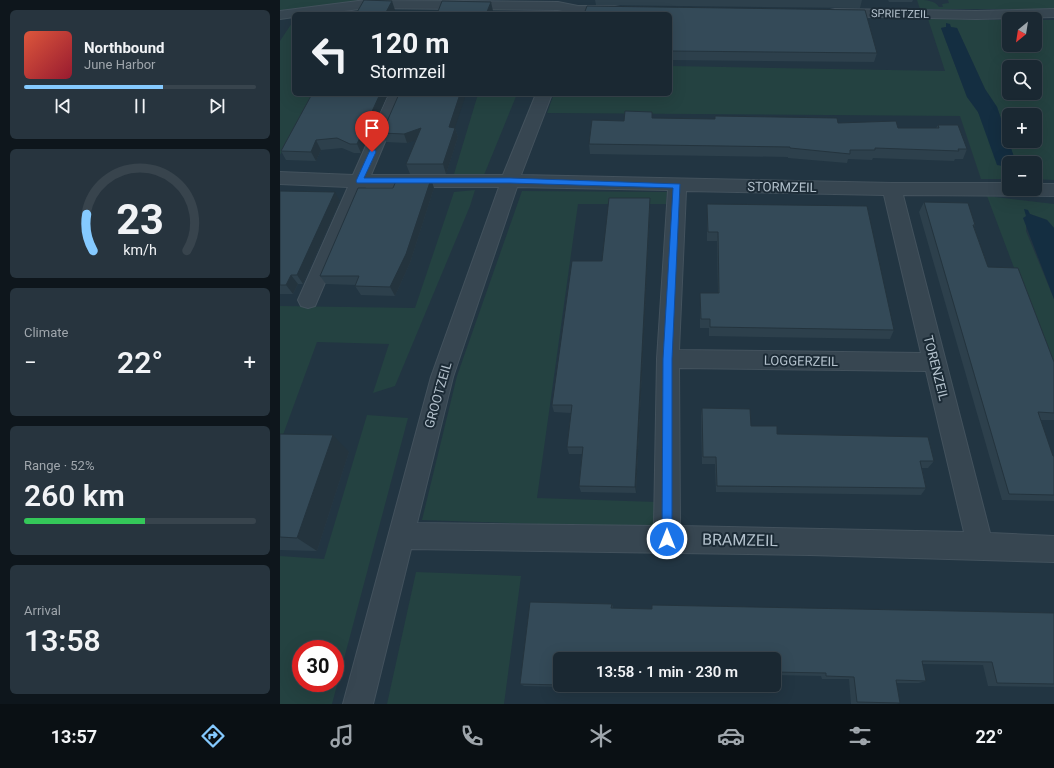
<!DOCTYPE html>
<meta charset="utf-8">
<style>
:root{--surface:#1a2832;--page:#27343e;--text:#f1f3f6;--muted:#9fa6ac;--line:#38444d;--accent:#85caff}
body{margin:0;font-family:Roboto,sans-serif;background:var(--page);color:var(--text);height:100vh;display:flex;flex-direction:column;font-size:15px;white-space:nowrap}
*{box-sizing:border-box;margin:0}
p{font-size:13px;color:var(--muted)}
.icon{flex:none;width:22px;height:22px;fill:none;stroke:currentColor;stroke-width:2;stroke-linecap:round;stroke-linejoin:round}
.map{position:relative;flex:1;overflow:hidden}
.drawer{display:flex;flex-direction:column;gap:10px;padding:10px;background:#0e161c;width:280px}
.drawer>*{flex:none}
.banner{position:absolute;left:12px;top:12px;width:380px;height:84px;border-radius:6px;box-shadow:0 4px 16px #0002,0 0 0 1px var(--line);background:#1a2832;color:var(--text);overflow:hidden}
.needle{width:26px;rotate:210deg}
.fabs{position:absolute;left:722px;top:12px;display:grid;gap:8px}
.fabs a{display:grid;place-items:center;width:40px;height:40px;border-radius:6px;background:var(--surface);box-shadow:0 4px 16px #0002,0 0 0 1px var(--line);font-size:20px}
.speed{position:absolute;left:12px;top:640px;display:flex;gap:8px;font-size:20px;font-weight:700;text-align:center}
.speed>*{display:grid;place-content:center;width:52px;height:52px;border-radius:50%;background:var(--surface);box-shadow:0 4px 16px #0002,0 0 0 1px var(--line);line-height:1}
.speed .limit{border:6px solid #d22;background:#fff;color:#111}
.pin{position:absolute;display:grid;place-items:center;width:34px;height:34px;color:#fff;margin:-41px -17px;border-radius:50% 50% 50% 0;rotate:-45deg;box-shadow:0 0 4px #0007}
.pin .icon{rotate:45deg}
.me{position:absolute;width:44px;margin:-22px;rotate:0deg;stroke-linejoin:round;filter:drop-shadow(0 0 3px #0008)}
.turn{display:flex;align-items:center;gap:14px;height:84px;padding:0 12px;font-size:18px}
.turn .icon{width:52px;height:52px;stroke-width:2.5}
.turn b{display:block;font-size:28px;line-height:34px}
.big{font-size:30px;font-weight:600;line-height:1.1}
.drawer .widget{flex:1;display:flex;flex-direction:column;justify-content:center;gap:6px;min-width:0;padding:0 14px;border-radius:6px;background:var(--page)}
.drawer .dial{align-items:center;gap:0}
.dial svg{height:104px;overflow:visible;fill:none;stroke:var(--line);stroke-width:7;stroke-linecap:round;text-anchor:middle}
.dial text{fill:var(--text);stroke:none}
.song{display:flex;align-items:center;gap:12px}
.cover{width:48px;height:48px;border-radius:6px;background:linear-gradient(135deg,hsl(10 70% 55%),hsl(350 70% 35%))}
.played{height:4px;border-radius:2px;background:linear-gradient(90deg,var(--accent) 60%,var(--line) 60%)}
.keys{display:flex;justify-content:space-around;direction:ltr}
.heat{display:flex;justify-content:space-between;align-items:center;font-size:22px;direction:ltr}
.charge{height:6px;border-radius:3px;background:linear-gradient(90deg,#34c759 52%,var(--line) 0)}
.trip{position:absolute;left:273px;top:652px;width:228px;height:40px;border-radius:6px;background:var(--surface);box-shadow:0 4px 16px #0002,0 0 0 1px var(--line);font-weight:600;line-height:40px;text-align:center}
.menu{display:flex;height:64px;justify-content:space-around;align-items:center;background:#0a1014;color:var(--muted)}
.menu .icon{width:28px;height:28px}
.menu .on{color:var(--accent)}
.menu b{font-size:18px;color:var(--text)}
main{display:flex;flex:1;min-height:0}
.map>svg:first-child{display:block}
</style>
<main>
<section class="drawer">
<div class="widget">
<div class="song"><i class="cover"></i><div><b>Northbound</b><p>June Harbor</p></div></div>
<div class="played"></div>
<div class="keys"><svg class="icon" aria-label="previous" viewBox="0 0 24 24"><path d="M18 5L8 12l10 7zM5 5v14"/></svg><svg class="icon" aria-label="pause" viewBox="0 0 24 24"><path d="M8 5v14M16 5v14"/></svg><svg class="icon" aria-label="next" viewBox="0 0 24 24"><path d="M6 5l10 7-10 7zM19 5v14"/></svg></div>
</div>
<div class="widget dial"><svg viewBox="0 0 100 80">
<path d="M14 69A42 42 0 1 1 86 69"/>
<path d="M14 69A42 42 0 0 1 9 41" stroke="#85caff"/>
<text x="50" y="56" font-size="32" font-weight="700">23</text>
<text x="50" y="72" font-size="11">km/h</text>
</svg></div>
<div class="widget"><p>Climate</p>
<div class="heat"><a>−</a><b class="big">22°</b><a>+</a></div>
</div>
<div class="widget"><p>Range · 52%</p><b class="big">260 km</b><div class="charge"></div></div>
<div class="widget"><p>Arrival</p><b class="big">13:58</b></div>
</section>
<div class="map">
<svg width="774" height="704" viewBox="0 0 774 704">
<rect width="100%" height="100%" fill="#223542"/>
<g fill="#244241" fill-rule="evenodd">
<polygon points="0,0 86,0 85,1 0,11"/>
<path d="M637,0C645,0 655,0 659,7H663L662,4L669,3L668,0H774V9H640Z"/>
<path d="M648,19L729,20V45H755V20H774V180L755,179V163H736L717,107L705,89L677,28L666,27L661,28L687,97L698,112L729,170V179H701L680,116L267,113L274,94H390V66L665,71ZM729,67H755V93H729ZM729,115H755V141H729Z"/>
<polygon points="14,20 14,94 33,94 0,155 0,41"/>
<polygon points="198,94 237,94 204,175 174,174"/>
<polygon points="195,190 190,206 115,386 93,393 109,344 37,342 0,443 0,306 135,308 174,192"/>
<polygon points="242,191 387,192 386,204 298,204 257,498 377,502 373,528 142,520 177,376"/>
<polygon points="707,196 774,204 774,228 767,220 750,214 746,216 746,231 774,299 774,374"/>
<path d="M87,415L128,418L52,704H0V556L44,559ZM21,649H55V683H21Z"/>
<polygon points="136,572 241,576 224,704 107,704"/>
</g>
<g fill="#142e41">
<polygon points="666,23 670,24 671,27 677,28 705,89 717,107 736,163 729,163 729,170 727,167 717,165 698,112 687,97 661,28 666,27"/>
<polygon points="744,209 748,210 750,214 767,220 774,228 774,299 743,218 746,216"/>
</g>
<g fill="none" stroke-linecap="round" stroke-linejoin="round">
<g stroke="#43525d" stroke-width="2">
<g id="street">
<polygon points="86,0 278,2 298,6 335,6 340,7 342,10 340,13 336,14 297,14 278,10 87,8 41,14 14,14 14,17 0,19 0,11"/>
<polygon points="555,9 696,11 774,9 774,17 696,19 550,16 548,13 550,10"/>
<path d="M109,94H125L91,175H223L256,94H272L241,175L612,183H729V189H755V184H774V196L623,195L710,533L774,536V562L530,555L131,549L93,704H63L151,377L219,187H86L35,306L28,308L21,306L18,300L68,187L0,184V172L73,175ZM237,187L388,190L377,359L374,526L137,523L173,377ZM406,191L604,195L641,353L399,350ZM399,368L646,371L684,532L400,526Z"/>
</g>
</g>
<use href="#street" fill="#374651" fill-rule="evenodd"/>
</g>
<g fill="#2d404c">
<polygon points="315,0 582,0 580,8 316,5"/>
<polygon points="608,0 633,0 632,2 609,2"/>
<polygon points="390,14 597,53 594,62 390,60"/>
<polygon points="32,94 108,94 81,153 74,153 62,148 41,150 36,161 6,160 1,151"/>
<polygon points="372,118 558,123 618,128 656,128 658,125 687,149 683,159 675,159 674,161 593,158 592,160 568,159 567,163 508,158 508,157 310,154 309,144 344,121"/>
<polygon points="175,128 178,137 166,174 130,174 126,164 136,140 127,143 106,142 102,133"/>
<polygon points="154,188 130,263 115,296 81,295 75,286 76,285 46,284 40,276"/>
<polygon points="0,191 60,201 23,284 18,284 13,294 0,294"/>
<polygon points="644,202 695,225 694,227 708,267 774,362 774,420 760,420 773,456 774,456 774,501 722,500 639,212"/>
<polygon points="427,204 614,330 610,339 429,336 429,328 420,328 420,293 438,293 437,241 427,241"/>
<polygon points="370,208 356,493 301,492 299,486 302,454 289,454 287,447 291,413 274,412 272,405 322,261"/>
<polygon points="422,408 471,426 497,434 654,461 648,468 642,468 646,488 641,495 436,492 435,464 422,464 421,416"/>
<polygon points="0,434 69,452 37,551 0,550"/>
<polygon points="250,602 332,604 333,608 372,609 372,605 774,613 774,687 708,686 703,665 642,664 646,681 639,683 616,683 620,703 617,704 571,704 569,679 542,679 541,676 494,675 494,659 280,659 280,685 285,685 285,687 244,686 240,684"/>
</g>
<g fill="#24343e">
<polygon points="112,1 115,10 113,14 105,14"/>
<polygon points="211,2 213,11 212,14 206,14"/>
<polygon points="100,94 108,94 81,153 77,144"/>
<polygon points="180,94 186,94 172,137 169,127"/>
<polygon points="141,128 144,138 127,143 124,134"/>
<polygon points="175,128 178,137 166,174 163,164"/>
<polygon points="36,140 41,150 36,161 31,152"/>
<polygon points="151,179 154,188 130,263 115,296 110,287"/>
<polygon points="55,192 60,201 23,284 17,275"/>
<polygon points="370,198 370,208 356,493 355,487"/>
<polygon points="11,275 18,284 13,294 6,285"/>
<polygon points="53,435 69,452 37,551 17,538"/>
</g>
<g fill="#344a58" stroke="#24343e">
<polygon points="84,0 112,1 105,14 76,14"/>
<polygon points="162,1 211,2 206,14 157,14"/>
<polygon points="307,6 585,10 597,53 390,51 390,14 304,14"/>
<polygon points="32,94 100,94 77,144 70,144 57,138 36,140 31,152 1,151"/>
<polygon points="119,94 180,94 169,127 175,128 163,164 126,164 141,128 124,134 102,133"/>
<polygon points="345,111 372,112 372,118 435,119 435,116 557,118 558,123 616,121 618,128 659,128 658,125 678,125 687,149 678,149 679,151 595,148 595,150 570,150 570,154 510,148 510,147 309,144 312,120 344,121"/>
<polygon points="120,179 151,179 126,254 110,287 75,286 79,276 40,276 78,188 113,188 116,181"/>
<polygon points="0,191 55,192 17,275 11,275 6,285 0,285"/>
<polygon points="329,198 370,198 355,487 299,486 303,447 287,447 292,405 272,405 292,261 322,261"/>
<polygon points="644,202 688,203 695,225 693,225 708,267 738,268 774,362 774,413 758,412 773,456 774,456 774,495 729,494"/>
<polygon points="427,204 587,206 614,330 430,327 430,319 421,319 420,293 439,293 438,232 428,232"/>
<polygon points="422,408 470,409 471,426 497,426 497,434 648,437 654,461 640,461 646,488 437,486 436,457 423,457"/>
<polygon points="0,434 53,435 17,538 0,537"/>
<polygon points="250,602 332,604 331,608 372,609 372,605 774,613 774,684 717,683 712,662 642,661 646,681 616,680 620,703 577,702 574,677 546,676 546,673 494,672 494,659 280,659 280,685 240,684"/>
</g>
<polygon fill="#1a73e8" stroke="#114b97" points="90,150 95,150 96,152 84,178 230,178 400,184 392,359 392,539 391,543 387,544 383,543 382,539 383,359 393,188 230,183 77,183 76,181"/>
<g text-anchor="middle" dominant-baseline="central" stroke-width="4" stroke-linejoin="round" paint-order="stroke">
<g font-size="11" fill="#b3c1cc" stroke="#1c2b36">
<text transform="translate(620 14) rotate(1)">SPRIETZEIL</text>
</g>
<g font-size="13" fill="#b3c1cc" stroke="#1c2b36">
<text transform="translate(502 187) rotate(1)">STORMZEIL</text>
<text transform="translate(521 361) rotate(1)">LOGGERZEIL</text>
<text transform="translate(656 368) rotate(76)">TORENZEIL</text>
<text transform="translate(158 395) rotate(-74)">GROOTZEIL</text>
</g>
<g font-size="16" fill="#b3c1cc" stroke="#1c2b36">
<text transform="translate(460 540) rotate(1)">BRAMZEIL</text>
</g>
</g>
</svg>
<div class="fabs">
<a><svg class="needle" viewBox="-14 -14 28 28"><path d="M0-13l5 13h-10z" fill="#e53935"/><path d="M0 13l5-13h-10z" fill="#9fa6ac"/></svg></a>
<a><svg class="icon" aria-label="search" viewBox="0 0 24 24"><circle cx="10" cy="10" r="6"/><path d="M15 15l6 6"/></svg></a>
<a>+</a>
<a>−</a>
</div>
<div class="speed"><div class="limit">30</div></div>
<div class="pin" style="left:92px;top:152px;background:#d93025"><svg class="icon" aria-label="arrive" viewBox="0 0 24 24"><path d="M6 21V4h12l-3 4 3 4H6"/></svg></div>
<svg class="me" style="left:387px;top:539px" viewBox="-20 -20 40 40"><circle r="17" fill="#1a73e8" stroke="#fff" stroke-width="3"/><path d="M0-11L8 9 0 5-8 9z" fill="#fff"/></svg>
<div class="trip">13:58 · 1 min · 230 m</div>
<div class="banner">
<div class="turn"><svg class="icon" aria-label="left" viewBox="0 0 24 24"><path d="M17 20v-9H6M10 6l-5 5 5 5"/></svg><div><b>120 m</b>Stormzeil</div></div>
</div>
</div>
</main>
<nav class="menu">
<b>13:57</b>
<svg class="icon on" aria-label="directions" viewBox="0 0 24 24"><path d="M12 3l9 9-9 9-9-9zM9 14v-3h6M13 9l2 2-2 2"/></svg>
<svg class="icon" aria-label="music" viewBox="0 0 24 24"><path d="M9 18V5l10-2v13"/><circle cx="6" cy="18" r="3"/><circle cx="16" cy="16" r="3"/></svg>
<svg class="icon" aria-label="phone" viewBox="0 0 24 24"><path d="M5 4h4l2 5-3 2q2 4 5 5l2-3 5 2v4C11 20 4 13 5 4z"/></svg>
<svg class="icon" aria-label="climate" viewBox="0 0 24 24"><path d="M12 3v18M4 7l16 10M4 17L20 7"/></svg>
<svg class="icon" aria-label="car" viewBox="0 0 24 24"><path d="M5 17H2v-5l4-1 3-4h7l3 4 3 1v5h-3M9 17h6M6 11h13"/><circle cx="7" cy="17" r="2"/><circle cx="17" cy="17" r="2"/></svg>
<svg class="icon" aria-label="filters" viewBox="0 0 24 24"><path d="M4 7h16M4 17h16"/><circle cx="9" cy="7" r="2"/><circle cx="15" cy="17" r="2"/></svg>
<b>22°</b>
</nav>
